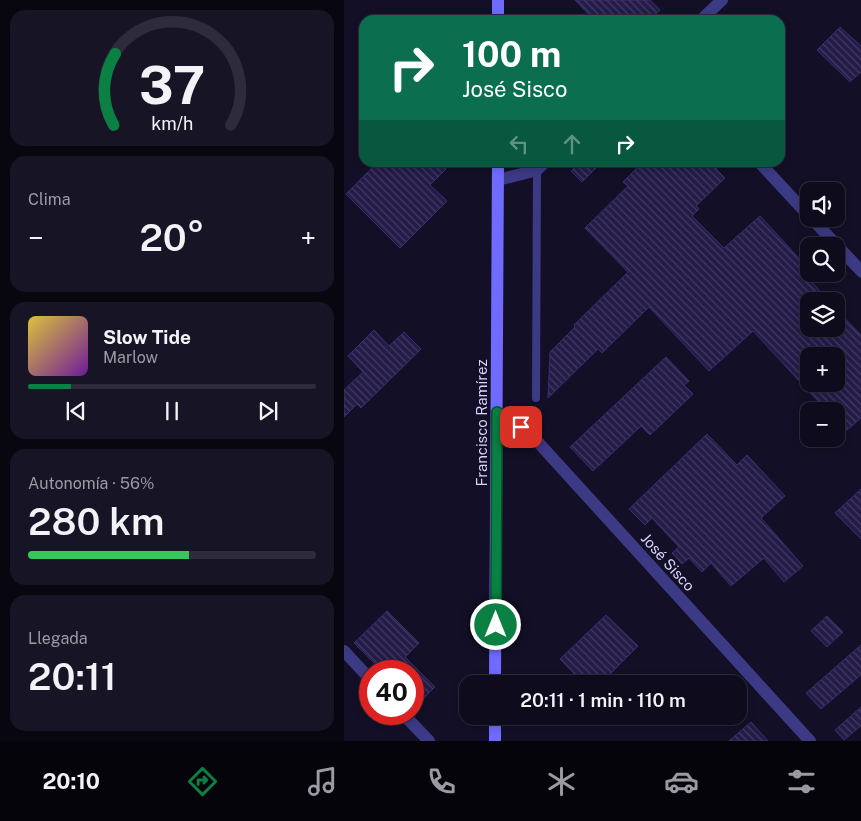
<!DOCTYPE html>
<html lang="es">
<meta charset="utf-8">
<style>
:root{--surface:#0e0b1c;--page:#171425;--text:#f1f3f6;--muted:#9b9ba3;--line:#2e2b3b;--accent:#0b8043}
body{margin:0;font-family:"Public Sans",sans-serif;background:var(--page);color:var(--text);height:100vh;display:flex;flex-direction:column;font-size:19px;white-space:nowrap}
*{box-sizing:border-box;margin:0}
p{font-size:16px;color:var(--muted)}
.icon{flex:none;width:28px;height:28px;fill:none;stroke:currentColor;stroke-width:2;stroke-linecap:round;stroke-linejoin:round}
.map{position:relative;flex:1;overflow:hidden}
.drawer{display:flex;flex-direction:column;gap:10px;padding:10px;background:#08060f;width:344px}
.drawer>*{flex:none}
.guide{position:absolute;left:15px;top:15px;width:426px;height:152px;border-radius:15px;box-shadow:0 2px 8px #0003,0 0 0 1px var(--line);background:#0b6e4f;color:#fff;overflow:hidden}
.tools{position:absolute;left:456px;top:182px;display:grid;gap:10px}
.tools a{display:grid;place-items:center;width:45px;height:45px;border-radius:10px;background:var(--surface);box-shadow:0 2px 8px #0003,0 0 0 1px var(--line);font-size:25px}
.speed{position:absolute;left:15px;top:660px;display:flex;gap:10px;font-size:25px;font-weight:700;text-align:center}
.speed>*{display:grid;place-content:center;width:65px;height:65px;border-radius:50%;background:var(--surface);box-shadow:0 2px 8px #0003,0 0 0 1px var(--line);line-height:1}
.speed .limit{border:8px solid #d22;background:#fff;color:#111}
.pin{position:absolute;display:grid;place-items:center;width:42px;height:42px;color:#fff;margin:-21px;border-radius:10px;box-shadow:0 2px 8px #0006}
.me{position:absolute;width:55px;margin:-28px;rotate:0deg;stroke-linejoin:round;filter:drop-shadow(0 0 4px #0008)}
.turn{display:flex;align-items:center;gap:18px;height:105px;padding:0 20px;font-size:22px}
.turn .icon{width:65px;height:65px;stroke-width:2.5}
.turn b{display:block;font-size:35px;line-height:42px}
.lanes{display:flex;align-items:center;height:48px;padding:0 20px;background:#0003;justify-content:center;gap:25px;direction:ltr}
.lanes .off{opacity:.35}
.big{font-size:38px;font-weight:600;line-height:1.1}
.drawer .tile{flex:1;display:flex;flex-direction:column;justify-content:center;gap:8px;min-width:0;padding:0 18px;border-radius:15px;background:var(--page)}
.drawer .dial{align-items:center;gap:0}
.dial svg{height:130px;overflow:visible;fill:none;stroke:var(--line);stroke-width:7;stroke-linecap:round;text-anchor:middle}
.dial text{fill:var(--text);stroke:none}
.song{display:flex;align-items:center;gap:15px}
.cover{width:60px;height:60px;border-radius:8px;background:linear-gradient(135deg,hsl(50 70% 55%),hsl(280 70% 35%))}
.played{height:5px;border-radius:2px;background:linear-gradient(90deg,var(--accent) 15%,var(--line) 15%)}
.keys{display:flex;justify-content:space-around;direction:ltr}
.heat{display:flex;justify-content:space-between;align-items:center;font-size:28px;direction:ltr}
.charge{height:8px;border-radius:4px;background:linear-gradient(90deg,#34c759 56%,var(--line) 0)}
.trip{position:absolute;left:115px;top:675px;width:288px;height:50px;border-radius:15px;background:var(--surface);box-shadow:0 2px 8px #0003,0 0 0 1px var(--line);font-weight:600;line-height:50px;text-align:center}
.dock{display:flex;height:80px;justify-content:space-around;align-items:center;background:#06040b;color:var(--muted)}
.dock .icon{width:35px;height:35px}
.dock .on{color:var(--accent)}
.dock b{font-size:22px;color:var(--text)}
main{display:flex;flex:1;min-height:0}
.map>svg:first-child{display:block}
</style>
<main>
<section class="drawer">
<div class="tile dial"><svg viewBox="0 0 100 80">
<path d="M14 69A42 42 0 1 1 86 69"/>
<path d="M14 69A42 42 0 0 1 15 25" stroke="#0b8043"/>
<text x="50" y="56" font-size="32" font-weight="700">37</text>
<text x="50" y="72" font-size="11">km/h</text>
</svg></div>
<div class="tile"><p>Clima</p>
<div class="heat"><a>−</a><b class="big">20°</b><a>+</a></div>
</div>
<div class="tile">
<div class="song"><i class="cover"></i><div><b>Slow Tide</b><p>Marlow</p></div></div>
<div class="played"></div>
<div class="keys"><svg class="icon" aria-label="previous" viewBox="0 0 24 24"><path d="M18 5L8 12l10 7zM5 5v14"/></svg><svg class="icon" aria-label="pause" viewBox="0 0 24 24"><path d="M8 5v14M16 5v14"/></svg><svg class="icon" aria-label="next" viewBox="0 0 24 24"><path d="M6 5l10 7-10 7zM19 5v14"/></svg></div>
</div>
<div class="tile"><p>Autonomía · 56%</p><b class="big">280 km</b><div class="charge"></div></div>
<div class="tile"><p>Llegada</p><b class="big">20:11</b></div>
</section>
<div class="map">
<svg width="518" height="741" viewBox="0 0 518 741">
<defs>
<pattern id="building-back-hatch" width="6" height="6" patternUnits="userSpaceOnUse" patternTransform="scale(1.25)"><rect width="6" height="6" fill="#241b47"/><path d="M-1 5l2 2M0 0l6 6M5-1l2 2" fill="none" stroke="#433b63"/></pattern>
</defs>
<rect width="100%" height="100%" fill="#130f26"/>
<g fill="url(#building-back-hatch)" stroke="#3b2d73" fill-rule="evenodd">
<polygon points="231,0 306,0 316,10 305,20 250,20"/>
<polygon points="496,27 518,47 518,71 506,82 473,50"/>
<polygon points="34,162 95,162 102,169 86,185 103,201 56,248 2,194"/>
<polygon points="236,162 258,162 238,182 227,171"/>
<path d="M299,162H379L372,169L381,178L352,206L355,209L348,216L380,248L416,216L465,269V274H470L465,279L485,301H465V329H492V309L518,336V417L502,431L492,421V411H483L409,331L365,371L305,307L258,353L254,349L204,398L206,352L231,327L230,325L284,272L241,228L284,186L279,182ZM465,356H492V384H465Z"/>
<polygon points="30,330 45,346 60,332 77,349 17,408 13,404 0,417 0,390 19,372 4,356"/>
<polygon points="322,357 345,381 340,385 349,394 306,435 297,426 249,471 226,447"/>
<polygon points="363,434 393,465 403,455 441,496 417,518 459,566 440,582 420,558 387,586 367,563 358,572 345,558 338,564 328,553 335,547 308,518 301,525 285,509"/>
<polygon points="518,488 518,540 491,513"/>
<polygon points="43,611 75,643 61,657 91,687 69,709 69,671 38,671 10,643"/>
<polygon points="262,615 294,646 256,684 240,684 216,659"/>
<polygon points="483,616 499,632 483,647 467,631"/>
<polygon points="518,644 518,674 477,709 462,693"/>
<polygon points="518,706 518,725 500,740 491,730"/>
<polygon points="407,722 424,741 385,741"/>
</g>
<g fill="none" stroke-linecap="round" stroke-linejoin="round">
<polyline stroke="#3d3a85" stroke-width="8" points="192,398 193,170"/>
<g stroke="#3d3a85" stroke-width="12">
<polyline points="357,20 378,0"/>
<polyline points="415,162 465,216"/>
<polyline points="154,180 193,170 201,162"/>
<polyline points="468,219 518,272"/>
<polyline points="153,412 177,427 192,440 466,741"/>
<polyline points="0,651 26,679"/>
<polyline points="59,714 85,741"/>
</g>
<g stroke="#6f6bff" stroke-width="12">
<polyline points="154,20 154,0"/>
<polyline points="151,684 154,162"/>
<polyline points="151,741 151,716"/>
</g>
</g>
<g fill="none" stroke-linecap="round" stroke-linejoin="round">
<g stroke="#07532c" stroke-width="12">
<polyline id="route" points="152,625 153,412 177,427"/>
</g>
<use href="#route" stroke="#0b8043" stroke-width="9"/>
</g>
<g text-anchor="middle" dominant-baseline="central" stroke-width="4" stroke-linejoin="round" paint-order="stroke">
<g font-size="15" fill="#d9d4ff" stroke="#130f26">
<text transform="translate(137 423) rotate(-90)">Francisco Ramírez</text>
<text transform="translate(324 562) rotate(48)">José Sisco</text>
</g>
</g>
</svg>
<div class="tools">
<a><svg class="icon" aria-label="sound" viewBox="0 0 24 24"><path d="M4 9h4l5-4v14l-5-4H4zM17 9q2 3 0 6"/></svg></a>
<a><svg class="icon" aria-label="search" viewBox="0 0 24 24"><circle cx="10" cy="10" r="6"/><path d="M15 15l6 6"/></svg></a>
<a><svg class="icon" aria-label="layers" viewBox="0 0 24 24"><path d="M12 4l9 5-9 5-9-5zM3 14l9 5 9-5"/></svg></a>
<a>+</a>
<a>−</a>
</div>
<div class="speed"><div class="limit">40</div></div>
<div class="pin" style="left:177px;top:427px;background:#d93025"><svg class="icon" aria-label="arrive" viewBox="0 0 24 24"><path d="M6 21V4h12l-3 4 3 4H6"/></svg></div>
<svg class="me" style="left:152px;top:625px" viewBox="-20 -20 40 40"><circle r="17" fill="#0b8043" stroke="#fff" stroke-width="3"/><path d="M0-11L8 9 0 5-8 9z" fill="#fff"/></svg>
<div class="trip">20:11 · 1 min · 110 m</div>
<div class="guide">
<div class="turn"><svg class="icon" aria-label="right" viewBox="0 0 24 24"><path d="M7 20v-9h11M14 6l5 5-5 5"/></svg><div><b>100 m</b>José Sisco</div></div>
<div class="lanes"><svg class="icon off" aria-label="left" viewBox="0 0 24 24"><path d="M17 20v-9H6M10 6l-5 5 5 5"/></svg><svg class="icon off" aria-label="ahead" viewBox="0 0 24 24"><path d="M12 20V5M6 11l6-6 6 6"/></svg><svg class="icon" aria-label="right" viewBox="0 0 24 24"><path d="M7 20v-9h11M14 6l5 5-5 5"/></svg></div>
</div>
</div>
</main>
<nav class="dock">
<b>20:10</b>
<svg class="icon on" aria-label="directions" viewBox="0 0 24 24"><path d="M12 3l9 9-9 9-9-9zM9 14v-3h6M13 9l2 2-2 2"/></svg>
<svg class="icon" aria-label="music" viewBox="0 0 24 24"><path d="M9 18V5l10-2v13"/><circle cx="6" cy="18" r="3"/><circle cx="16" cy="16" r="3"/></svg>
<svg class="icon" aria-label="phone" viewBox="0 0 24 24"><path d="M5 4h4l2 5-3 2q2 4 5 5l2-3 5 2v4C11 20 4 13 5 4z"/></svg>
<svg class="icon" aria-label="climate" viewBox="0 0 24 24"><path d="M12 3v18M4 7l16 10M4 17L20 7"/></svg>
<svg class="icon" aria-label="car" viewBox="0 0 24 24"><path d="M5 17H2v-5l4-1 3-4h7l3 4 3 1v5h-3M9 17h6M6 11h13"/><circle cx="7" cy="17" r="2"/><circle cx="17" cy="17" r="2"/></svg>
<svg class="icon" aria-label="filters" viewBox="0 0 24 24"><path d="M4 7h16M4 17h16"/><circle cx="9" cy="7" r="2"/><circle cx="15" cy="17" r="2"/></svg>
</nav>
